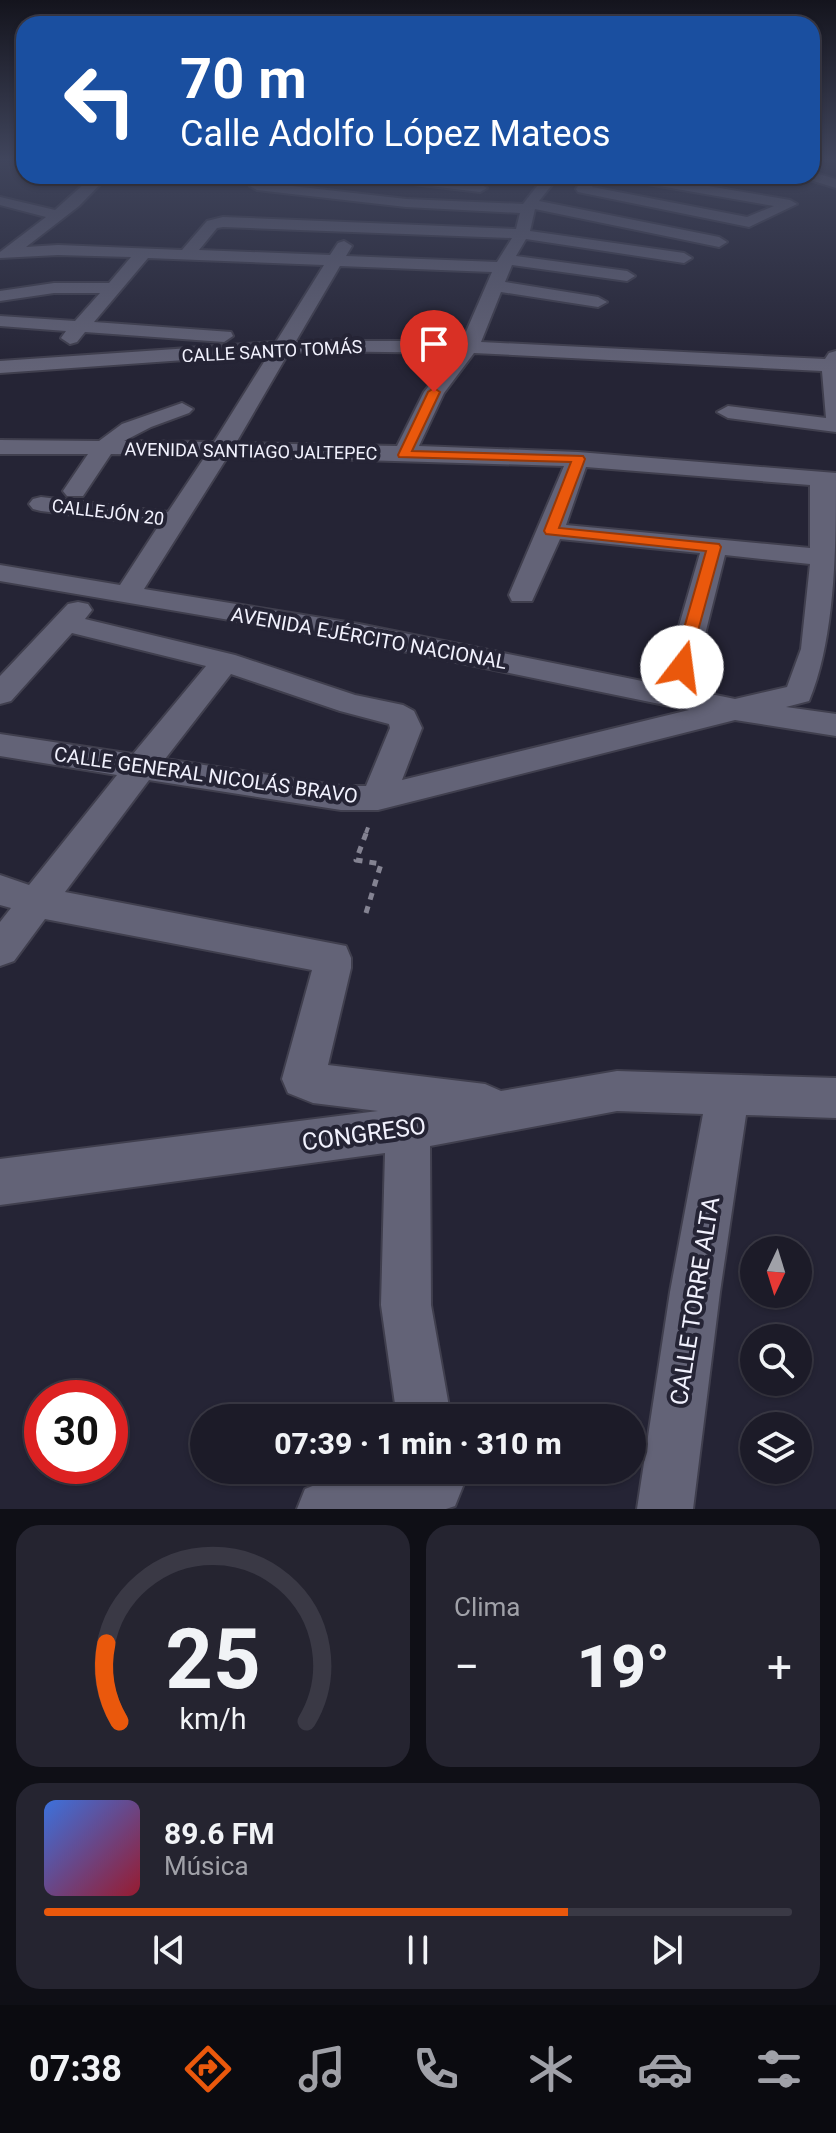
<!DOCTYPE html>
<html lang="es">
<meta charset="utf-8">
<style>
:root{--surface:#1c1b28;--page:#252430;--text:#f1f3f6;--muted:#a0a1a8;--line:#3a3945;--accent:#ea580c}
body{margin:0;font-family:Roboto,sans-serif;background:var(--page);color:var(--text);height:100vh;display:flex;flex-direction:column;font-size:30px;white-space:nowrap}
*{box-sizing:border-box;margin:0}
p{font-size:26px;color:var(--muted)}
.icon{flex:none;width:44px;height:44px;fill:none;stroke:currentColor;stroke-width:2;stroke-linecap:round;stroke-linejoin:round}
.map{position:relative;height:1509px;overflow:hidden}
.details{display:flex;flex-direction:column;gap:16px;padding:16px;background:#0f0f16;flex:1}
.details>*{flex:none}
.guide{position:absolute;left:16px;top:16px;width:804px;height:168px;border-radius:24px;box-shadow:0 2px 6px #0004,0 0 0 2px var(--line);background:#1a4fa0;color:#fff;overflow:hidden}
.needle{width:52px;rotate:184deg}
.controls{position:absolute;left:740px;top:1236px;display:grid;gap:16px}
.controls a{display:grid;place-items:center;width:72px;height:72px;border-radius:50%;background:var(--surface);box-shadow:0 2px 6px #0004,0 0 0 2px var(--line);font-size:40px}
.speed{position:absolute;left:24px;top:1380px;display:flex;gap:16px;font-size:40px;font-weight:700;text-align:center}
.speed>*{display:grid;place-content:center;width:104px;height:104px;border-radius:50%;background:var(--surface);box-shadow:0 2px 6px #0004,0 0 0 2px var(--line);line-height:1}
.speed .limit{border:12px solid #d22;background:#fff;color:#111}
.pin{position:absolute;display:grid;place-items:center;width:68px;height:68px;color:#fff;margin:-82px -34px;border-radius:50% 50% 50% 0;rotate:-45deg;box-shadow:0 0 8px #0007}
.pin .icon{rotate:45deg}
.me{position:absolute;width:88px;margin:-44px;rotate:15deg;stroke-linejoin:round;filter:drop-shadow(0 0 6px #0008)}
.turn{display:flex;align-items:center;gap:28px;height:168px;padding:0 32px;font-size:36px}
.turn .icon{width:104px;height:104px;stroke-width:2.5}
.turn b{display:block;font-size:56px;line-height:68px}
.big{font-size:60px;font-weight:800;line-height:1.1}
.details .tile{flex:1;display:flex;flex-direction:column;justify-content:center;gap:12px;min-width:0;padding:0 28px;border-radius:24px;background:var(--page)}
.details .dial{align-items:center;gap:0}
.dial svg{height:208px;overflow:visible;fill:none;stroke:var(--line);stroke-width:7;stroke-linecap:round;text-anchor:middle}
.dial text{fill:var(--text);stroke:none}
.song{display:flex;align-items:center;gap:24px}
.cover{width:96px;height:96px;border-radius:12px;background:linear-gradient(135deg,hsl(220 70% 55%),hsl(350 70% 35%))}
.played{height:8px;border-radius:4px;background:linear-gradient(90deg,var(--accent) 70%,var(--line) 70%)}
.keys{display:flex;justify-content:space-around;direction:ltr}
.heat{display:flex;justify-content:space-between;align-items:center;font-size:44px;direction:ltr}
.details .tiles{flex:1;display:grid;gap:16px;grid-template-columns:1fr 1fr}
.tile:last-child{grid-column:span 2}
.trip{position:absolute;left:190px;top:1404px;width:456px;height:80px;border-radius:40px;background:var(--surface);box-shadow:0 2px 6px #0004,0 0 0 2px var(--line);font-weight:800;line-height:80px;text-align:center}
.dock{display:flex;height:128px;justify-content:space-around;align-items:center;background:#0b0b10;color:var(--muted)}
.dock .icon{width:56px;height:56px}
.dock .active{color:var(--accent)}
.dock b{font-size:36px;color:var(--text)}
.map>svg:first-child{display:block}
</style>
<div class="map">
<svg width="836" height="1509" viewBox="0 0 836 1509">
<rect width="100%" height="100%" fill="#252435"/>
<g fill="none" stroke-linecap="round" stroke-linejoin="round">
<polyline stroke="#0e042c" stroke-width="3" points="0,161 24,159"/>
<g stroke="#403f4e" stroke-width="4">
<g id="minor">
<polygon points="812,172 836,179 836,188 807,179 805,176 812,176"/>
<path d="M93,176H108L79,206L26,247L58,245L182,250L207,221L223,217L516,229L520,213L406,207L257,190L250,186L257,182L406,199L523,204L545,176H559L539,201L719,237L727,242L719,247L535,209L530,231L684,253L692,258L684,263L526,239L516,256L627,271L635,276L627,281L512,265L505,282L598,297L607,302L598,307L501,292L481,342L825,359L829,353L836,351V432L728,418L717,412L728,406L826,418L822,371L474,353L444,393L419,446L578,452L836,473C836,542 836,637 809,701L786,707L836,714V736L735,720L378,810H341L149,780L65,892L346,946L351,958V968L328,1065L485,1084L501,1091L617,1071L836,1078V1118L746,1115L720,1292L693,1509H637L670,1292L703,1114L617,1111L430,1146L431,1305L451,1418H397L381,1305L385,1153L0,1205V1159L378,1111L313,1103L288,1093L282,1079L312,970L45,919L14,961L0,966V922L11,908L0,905V875L29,885L117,775L0,756V734L133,754L206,666L72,633L11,701L0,704V676L68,604L78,602L88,604L92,610L85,619L235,655L355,695L403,705L414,711L422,728L402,780L689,710L359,642L0,581V565L120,585L159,525L41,511L33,509L29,504L33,499L41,497L168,512L206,455L111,454L83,496H67L63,491L88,454H0V440L99,441L122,424L182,403L193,409L189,413L151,427L124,441L214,442L269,354L0,373V361L276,342L324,265L148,258L94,322L231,332L233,336L224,342L85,332L77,342L70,344L61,338L66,331L0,326V316L75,321L100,293H54L0,301V291L54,283H109L131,257L58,255L0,258V252L46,217L0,205V197L55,210ZM223,227L512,238L497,262L346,256L352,246L344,241L338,243L330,255L199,250L217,228ZM340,266L492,272L462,341H296ZM314,351L455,353L424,392L397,446L236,443L289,352ZM228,456L564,466L509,595L512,601H532L560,539L700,553L662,685L359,624L144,589ZM586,467L810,485V548L566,525ZM725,555L810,564L801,649L787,687L735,699L691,690ZM231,674L340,711L389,724L390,728L366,786H341L165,759Z"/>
<polygon points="183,176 170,181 163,177 164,176"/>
<polygon points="373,176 414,176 480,184 487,188 480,192 380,180"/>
<polygon points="585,176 599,176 592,187 747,217 774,206 625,180 618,176 649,176 790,200 797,204 749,227 578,192 576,189"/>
<polygon points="378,1470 456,1470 463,1486 455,1506 446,1509 297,1509 305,1489 325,1481"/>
</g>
</g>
<polyline stroke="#848392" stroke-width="4" stroke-dasharray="6 6" stroke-linecap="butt" points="366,833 370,822"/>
<polyline stroke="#848392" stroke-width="5" stroke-dasharray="7 7" stroke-linecap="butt" points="366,913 381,864 356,860 367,831"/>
<use href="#minor" fill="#636377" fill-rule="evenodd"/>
</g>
<linearGradient id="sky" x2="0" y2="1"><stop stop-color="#14141d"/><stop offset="0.43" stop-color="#40455c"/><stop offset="1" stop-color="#40455c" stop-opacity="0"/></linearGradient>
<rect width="836" height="370" fill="url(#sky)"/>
<polygon fill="#ea580c" stroke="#983908" stroke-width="2" points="434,388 440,392 412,451 583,456 585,459 559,528 719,544 721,547 687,671 682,673 673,667 706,551 546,534 544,531 571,462 399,457 398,455 428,392"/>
<g text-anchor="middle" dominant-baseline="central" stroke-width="8" stroke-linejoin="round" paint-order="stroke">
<g font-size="18" fill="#f1f1fd" stroke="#252435">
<text transform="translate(272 351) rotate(-3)">CALLE SANTO TOMÁS</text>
<text transform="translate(251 451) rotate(1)">AVENIDA SANTIAGO JALTEPEC</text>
<text transform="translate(108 512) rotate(7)">CALLEJÓN 20</text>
</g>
<g font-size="20" fill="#f1f1fd" stroke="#252435">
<text transform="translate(369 638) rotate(10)">AVENIDA EJÉRCITO NACIONAL</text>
<text transform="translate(206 775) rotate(8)">CALLE GENERAL NICOLÁS BRAVO</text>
</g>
<g font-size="24" fill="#f1f1fd" stroke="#252435">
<text transform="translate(364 1134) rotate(-8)">CONGRESO</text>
<text transform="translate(695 1301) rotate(-81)">CALLE TORRE ALTA</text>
</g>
</g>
</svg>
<div class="controls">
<a><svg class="needle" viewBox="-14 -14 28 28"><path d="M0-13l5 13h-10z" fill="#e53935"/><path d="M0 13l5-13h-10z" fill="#a0a1a8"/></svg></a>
<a><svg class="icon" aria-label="search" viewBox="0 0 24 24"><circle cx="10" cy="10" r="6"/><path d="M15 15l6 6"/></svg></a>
<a><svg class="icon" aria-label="layers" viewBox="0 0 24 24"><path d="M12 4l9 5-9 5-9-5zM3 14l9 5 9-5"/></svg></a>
</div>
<div class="speed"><div class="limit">30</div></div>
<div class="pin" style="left:434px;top:392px;background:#d93025"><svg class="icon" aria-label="arrive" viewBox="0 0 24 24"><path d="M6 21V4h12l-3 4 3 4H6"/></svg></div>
<svg class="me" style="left:682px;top:667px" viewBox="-20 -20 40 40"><circle r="19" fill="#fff"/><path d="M0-13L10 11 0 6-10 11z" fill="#ea580c"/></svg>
<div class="trip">07:39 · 1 min · 310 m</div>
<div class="guide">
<div class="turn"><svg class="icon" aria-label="left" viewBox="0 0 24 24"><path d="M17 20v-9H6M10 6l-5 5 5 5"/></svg><div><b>70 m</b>Calle Adolfo López Mateos</div></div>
</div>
</div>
<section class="details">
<div class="tiles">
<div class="tile dial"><svg viewBox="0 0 100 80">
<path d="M14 69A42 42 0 1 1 86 69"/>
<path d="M14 69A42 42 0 0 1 9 39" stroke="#ea580c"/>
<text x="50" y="56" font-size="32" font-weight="700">25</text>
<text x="50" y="72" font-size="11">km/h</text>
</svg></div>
<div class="tile"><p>Clima</p>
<div class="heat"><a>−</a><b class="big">19°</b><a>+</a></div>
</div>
<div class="tile">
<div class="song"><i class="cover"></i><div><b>89.6 FM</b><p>Música</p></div></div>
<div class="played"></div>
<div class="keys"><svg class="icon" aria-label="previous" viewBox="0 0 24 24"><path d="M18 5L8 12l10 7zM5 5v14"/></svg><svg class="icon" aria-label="pause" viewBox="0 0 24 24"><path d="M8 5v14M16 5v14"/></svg><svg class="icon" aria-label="next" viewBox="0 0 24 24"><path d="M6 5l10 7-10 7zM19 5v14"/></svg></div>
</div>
</div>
</section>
<nav class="dock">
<b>07:38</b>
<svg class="icon active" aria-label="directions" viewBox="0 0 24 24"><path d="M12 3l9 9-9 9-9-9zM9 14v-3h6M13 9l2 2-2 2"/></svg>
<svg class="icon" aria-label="music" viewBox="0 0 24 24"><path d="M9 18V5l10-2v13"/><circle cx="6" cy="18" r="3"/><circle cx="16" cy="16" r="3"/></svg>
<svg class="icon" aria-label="phone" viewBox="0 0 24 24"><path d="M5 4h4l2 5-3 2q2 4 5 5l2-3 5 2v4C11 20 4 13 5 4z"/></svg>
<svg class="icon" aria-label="climate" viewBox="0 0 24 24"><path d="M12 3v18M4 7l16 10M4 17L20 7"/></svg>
<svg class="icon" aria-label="car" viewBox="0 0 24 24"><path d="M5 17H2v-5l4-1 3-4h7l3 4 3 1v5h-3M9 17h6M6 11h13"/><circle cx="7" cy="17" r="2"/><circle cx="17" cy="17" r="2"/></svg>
<svg class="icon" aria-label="filters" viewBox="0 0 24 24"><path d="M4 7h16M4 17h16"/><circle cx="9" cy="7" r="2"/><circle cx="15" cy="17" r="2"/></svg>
</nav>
